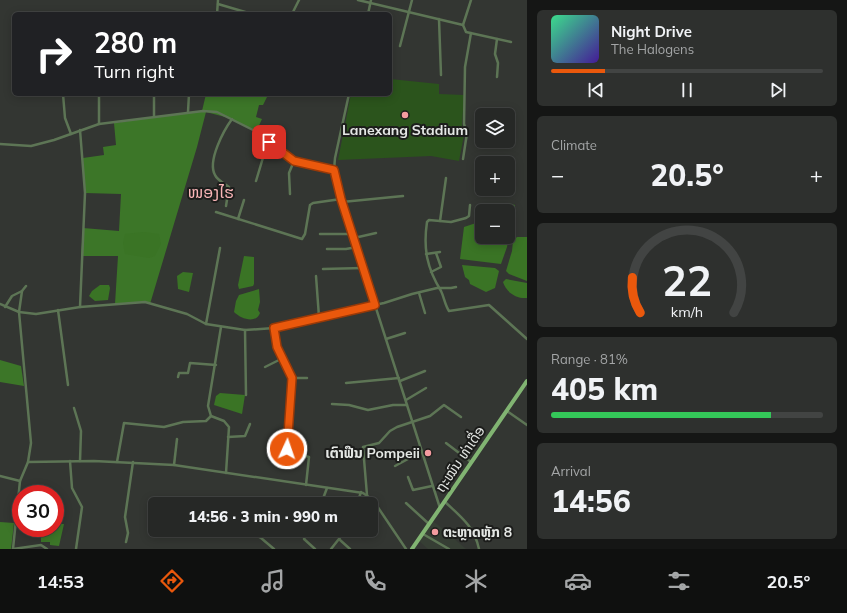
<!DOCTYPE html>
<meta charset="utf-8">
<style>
:root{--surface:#262826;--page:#2e302e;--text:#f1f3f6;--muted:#a4a6a7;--line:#424443;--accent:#ea580c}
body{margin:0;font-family:Mulish,"Noto Sans Lao",sans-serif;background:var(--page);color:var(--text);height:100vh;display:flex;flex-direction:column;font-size:15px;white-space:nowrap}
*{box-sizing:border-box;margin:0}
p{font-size:13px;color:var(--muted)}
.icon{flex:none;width:22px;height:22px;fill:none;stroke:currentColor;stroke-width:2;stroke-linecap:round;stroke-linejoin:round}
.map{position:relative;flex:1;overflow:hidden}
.drawer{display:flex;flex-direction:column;gap:10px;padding:10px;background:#151615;width:320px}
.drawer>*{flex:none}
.hud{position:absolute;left:12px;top:12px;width:380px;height:84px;border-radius:6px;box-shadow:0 2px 10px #0003,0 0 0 1px var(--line);background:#202124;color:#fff;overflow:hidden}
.tools{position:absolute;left:475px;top:108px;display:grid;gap:8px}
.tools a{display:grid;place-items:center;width:40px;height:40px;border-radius:6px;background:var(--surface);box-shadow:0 2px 10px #0003,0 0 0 1px var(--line);font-size:20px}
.speed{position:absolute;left:12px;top:485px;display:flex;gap:8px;font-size:20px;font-weight:700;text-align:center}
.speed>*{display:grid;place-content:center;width:52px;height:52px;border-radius:50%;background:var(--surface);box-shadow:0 2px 10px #0003,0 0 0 1px var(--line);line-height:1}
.speed .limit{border:6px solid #d22;background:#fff;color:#111}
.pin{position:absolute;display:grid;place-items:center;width:34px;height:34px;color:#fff;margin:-17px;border-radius:8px;box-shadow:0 2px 6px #0006}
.me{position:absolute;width:44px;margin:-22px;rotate:3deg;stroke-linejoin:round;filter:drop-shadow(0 0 3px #0008)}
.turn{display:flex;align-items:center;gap:14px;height:84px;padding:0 16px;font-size:18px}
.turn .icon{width:52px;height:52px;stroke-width:2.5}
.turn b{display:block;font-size:28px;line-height:34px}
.big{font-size:30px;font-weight:800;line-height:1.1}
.drawer .tile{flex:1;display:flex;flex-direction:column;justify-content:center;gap:6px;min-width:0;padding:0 14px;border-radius:6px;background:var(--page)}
.drawer .dial{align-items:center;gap:0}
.dial svg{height:104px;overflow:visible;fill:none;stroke:var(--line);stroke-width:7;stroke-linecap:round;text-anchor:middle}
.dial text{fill:var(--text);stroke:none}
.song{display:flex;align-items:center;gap:12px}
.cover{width:48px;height:48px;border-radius:6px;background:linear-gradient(135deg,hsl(150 70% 55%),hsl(260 70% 35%))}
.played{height:4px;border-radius:2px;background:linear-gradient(90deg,var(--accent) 20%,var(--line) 20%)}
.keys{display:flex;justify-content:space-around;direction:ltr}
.heat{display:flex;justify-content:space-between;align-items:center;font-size:22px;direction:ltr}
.charge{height:6px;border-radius:3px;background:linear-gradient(90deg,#34c759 81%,var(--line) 0)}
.trip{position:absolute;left:148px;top:497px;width:230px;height:40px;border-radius:6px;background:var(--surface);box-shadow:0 2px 10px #0003,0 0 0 1px var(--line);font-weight:800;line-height:40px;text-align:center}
.dock{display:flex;height:64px;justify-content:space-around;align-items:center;background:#0f100f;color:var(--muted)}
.dock .icon{width:28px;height:28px}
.dock .active{color:var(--accent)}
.dock b{font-size:18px;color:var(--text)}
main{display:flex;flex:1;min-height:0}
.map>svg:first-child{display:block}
</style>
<main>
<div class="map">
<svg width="527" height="549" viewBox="0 0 527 549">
<rect width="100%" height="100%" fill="#333632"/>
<polygon fill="#363e34" points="431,520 438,525 466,549 428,549 418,540"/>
<polygon fill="#2b541c" points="390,79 439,84 439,94 464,95 462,126 465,130 459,161 431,156 338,160 351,94 390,94"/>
<g fill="#3c7628">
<polygon points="206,94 268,95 263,105 259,105 256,117 262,119 256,132 229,118 206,112 197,147 150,304 145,302 115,304 118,256 81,256 83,228 119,231 121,194 85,193 83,158 104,155 103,147 116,145 114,123 202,111"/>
<polygon points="0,360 21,366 24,386 0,382"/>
<polygon points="0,522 14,523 11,549 0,549"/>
<polygon points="55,524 64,524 59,546 50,545 50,542 41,542 41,528 55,528"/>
</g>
<g fill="#3a7425">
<polygon points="508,203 515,205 507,247 501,264 460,259 464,227 482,221 482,237 508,237 508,211 502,207"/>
<polygon points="144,232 159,234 161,244 155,256 149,258 125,254 123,243 125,234"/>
<polygon points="517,237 527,237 527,281 509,274 506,271 512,251 513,241"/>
<polygon points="244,256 254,257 254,284 253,286 239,289 238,285"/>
<polygon points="462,265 495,268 499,271 495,288 486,292 470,284 469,280 465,277"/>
<polygon points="183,272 193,273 189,292 178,289 177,276"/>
<path d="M506,279L527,283V298C516,299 506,292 503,282Z"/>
<polygon points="100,285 109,285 110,288 108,300 95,301 89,296 92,291"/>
<path d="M259,289L260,302L258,310L260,313C256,324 241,319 234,312L236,301L239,295Z"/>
<polygon points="220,393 245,395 242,414 214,405 216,396"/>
</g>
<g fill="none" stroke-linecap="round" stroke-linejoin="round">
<g stroke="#5d7555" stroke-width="2.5">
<polyline points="358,0 463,25"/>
<polyline points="471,0 463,25 466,32 511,42"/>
<polyline points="218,4 252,14"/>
<polyline points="217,14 218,0"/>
<polyline points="292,14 299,0"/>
<polyline points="368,14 371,0"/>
<polyline points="439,19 441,75"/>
<polyline points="497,39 495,54 498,63 497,77"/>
<polyline points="400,46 412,0"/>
<polyline points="63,94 65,118 71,134"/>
<polyline points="99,94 99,124"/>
<polyline points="154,94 154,116"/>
<polyline points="349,94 335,158 334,170 342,202 440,508"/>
<polyline points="188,112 189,94"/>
<polyline points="80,130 85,193 80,307"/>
<polyline points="0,144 31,146 54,140 99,124 203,111 217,112 255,131 294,161 334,170"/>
<polyline points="463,159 467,133 464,124 465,67 471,33"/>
<polyline points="256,181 268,141"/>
<polyline points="290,194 289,173 294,161"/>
<polyline points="342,202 403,196"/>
<path d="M470,205L469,216L466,218L451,222L429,220L427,222C423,249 427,268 441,291C444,297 445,305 449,311L489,305L527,339"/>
<path d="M226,206L229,187C225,184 217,180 215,175C207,161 224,130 232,119"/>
<polyline points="216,212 302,239 305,234 310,205 313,203 341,199"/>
<polyline points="238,219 244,200"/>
<polyline points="440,221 446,178"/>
<polyline points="320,234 352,234"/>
<polyline points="354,238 376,233"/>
<polyline points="327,249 346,249 357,247"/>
<polyline points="426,254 440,252"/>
<polyline points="323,269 363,268"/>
<polyline points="431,272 441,267 436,253"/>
<polyline points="316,276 319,317"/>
<polyline points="419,293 425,313"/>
<polyline points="0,304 19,312 36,314 80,307 145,302 187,314 206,324 245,330 274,328 308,322 319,317 384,303 412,294 437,288 451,288 456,287"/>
<polyline points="5,307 12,296 22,291"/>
<polyline points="58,310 68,385"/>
<polyline points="206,324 220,248"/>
<polyline points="221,327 208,406 211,416 224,421 229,427 226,473"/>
<polyline points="274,328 277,347 292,378 287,451 309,457 306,485"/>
<polyline points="245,330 246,395"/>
<polyline points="386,339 405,333"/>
<polyline points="265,367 281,359"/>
<polyline points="178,377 179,373 188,373 190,363 216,365"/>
<polyline points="292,378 307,378"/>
<polyline points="400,381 425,371"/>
<polyline points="346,383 399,378"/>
<polyline points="406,400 426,388"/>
<polyline points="332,404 349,405 368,410 393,405 407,405"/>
<polyline points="74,408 81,431 80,461"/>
<polyline points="507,411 527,425"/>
<polyline points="228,437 245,436 250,424"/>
<polyline points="446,443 471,462"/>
<polyline points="328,453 350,454 363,452"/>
<polyline points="70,461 72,488 82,507 76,549"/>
<polyline points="28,462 94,461 174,465 363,493 373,500 406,549"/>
<polyline points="117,462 124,423 164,427 183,422 206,421 211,416"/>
<polyline points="174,465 177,439"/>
<polyline points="395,466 421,452"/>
<polyline points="0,476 20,481"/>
<polyline points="408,477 413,490 432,486"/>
<polyline points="367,495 363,447 379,443 390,431 397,427 430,416 444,405 461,417"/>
<path d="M444,501C461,517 474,526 479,549"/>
<polyline points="406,503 429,524"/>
<polyline points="321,504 327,488"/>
<polyline points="357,504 361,492"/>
<polyline points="246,530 261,538 274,549"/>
<polyline points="301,530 306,534 304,539 315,549"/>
<polyline points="423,534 449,549"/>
<polyline points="340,540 350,549"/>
<polyline points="126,542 128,533 125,517 133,462"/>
<polyline points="13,549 20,481 28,462 31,443 19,312 22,291 26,286"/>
<polyline points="13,549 41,545 47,549"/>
<polyline points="331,549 346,530"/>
</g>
<polyline stroke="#81b472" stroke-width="4" points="412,549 527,381"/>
</g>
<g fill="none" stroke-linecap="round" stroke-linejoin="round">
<g stroke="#983908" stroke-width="10">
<polyline id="route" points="269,142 294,161 334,170 341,199 375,305 274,328 277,347 292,378 287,449"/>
</g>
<use href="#route" stroke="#ea580c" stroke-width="7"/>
</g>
<g fill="#f49b9f" stroke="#1c1d1b" stroke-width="1.5">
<circle cx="405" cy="115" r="4"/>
<circle cx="428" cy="453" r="4"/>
<circle cx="435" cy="532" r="4"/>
</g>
<g text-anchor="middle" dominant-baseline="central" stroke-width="4" stroke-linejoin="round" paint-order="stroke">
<g font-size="14" font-weight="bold" fill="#e4e7e4" stroke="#1c1d1b">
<text x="405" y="130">Lanexang Stadium</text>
<text x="420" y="453" text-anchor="end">ເຕົາຟືນ Pompeii</text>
<text x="443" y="532" text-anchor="start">ຕະຫຼາດຫຼັກ 8</text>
</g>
<g font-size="14" fill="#e4e7e4" stroke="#1c1d1b">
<text transform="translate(460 459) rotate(-56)">ຖະໝົນ ທ່າເດື່ອ</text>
</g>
<g font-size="16" fill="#fbb6b8" stroke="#1c1d1b">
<text x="211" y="192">ໜອງໄຮ</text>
</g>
</g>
</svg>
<div class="tools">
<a><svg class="icon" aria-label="layers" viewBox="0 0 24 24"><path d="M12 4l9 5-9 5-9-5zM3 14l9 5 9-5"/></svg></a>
<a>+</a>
<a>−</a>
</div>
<div class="speed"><div class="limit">30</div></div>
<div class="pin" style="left:269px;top:142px;background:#d93025"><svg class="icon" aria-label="arrive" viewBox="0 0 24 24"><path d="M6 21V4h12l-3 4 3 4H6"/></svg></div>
<svg class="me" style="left:287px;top:449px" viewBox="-20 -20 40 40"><circle r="17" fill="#ea580c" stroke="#fff" stroke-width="3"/><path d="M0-11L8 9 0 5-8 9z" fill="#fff"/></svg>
<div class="trip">14:56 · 3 min · 990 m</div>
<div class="hud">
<div class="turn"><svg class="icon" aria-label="right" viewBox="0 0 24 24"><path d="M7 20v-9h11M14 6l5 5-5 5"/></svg><div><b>280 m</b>Turn right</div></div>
</div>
</div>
<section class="drawer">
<div class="tile">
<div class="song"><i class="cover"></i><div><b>Night Drive</b><p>The Halogens</p></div></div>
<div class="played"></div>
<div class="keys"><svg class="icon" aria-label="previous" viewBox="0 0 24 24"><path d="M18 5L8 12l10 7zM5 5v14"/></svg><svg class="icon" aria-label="pause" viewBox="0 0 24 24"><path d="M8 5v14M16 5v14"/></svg><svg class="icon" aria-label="next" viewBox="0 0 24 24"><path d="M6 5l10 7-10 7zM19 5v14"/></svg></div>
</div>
<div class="tile"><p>Climate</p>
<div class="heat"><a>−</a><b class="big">20.5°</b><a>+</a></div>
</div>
<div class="tile dial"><svg viewBox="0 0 100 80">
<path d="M14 69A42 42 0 1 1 86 69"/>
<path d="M14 69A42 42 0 0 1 8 42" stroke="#ea580c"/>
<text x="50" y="56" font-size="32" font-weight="700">22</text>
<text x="50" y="72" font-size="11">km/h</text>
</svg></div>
<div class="tile"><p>Range · 81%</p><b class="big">405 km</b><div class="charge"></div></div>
<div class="tile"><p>Arrival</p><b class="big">14:56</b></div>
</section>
</main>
<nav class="dock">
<b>14:53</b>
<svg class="icon active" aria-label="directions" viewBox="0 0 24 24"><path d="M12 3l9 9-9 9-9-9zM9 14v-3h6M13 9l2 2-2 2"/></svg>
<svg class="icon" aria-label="music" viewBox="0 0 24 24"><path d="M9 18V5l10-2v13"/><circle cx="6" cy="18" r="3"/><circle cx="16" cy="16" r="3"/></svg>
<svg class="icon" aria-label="phone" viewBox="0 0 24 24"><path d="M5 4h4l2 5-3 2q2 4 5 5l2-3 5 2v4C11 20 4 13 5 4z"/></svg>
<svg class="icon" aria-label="climate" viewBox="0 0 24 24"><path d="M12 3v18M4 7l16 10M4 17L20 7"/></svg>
<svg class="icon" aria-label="car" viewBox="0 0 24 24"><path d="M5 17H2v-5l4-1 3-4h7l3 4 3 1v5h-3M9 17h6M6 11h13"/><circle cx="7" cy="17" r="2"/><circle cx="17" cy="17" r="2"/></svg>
<svg class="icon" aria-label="filters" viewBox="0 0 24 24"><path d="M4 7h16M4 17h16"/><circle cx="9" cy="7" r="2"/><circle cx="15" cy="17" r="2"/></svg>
<b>20.5°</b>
</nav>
